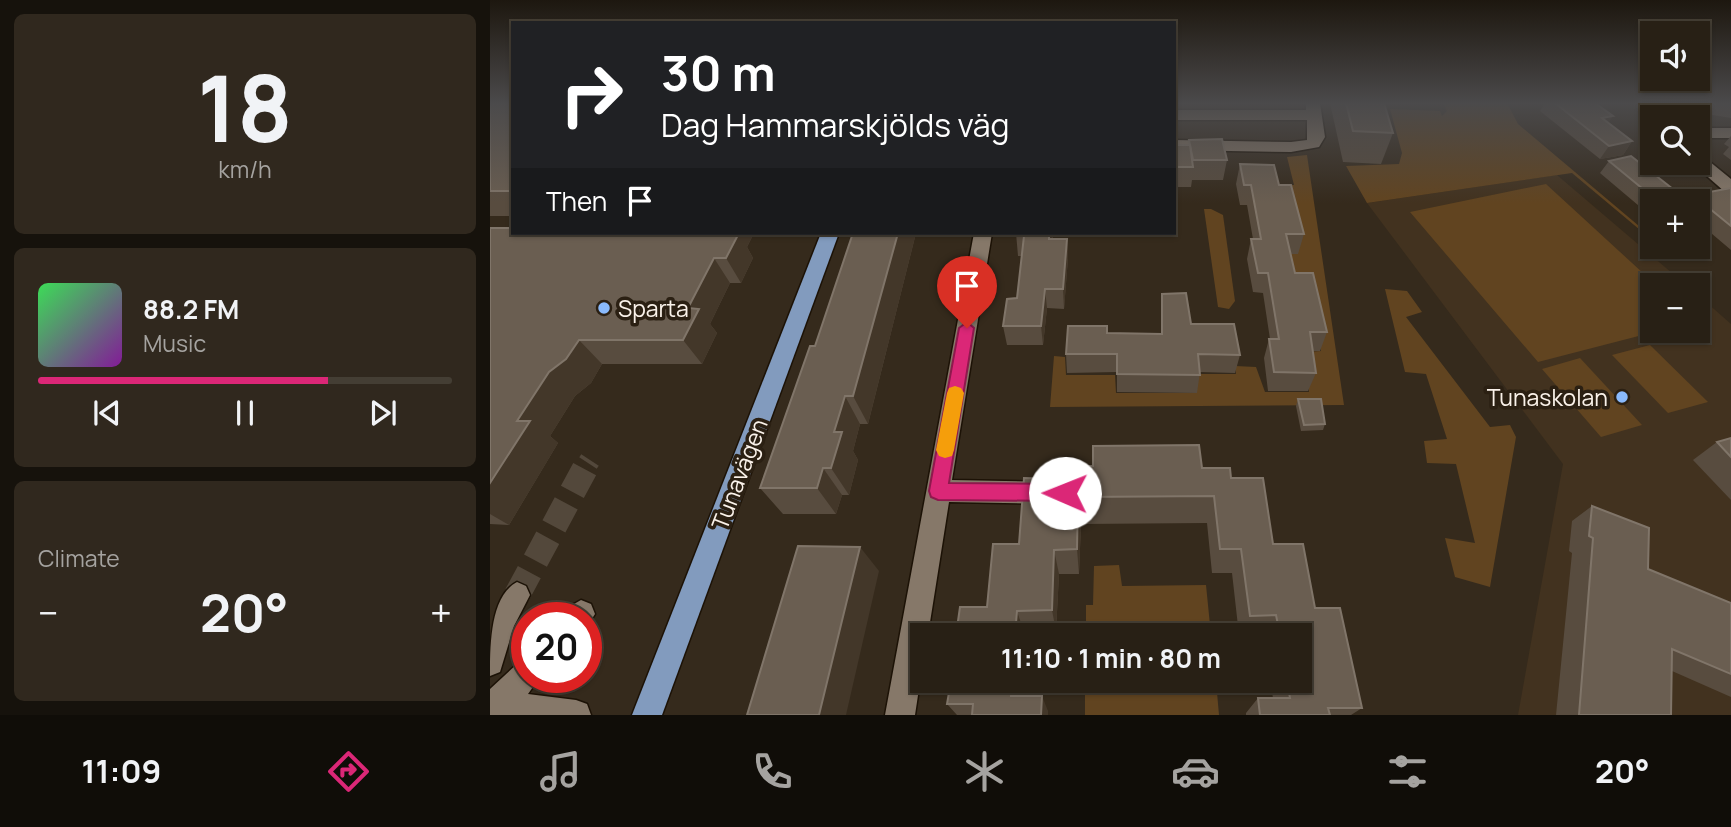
<!DOCTYPE html>
<meta charset="utf-8">
<style>
:root{--surface:#282015;--page:#30281e;--text:#f1f3f6;--muted:#a5a3a0;--line:#443e34;--accent:#db2777}
body{margin:0;font-family:Manrope,sans-serif;background:var(--page);color:var(--text);height:100vh;display:flex;flex-direction:column;font-size:26px;white-space:nowrap}
*{box-sizing:border-box;margin:0}
p{font-size:23px;color:var(--muted)}
.icon{flex:none;width:38px;height:38px;fill:none;stroke:currentColor;stroke-width:2;stroke-linecap:round;stroke-linejoin:round}
.map{position:relative;flex:1;overflow:hidden}
.details{display:flex;flex-direction:column;gap:14px;padding:14px;background:#16120c;width:490px}
.details>*{flex:none}
.hud{position:absolute;left:21px;top:21px;width:665px;height:214px;border-radius:0px;box-shadow:0 2px 5px #0004,0 0 0 2px var(--line);background:#202124;color:#fff;overflow:hidden}
.controls{position:absolute;left:1150px;top:21px;display:grid;gap:14px}
.controls a{display:grid;place-items:center;width:70px;height:70px;border-radius:0px;background:var(--surface);box-shadow:0 2px 5px #0004,0 0 0 2px var(--line);font-size:35px}
.speed{position:absolute;left:21px;top:602px;display:flex;gap:14px;font-size:35px;font-weight:700;text-align:center}
.speed>*{display:grid;place-content:center;width:91px;height:91px;border-radius:50%;background:var(--surface);box-shadow:0 2px 5px #0004,0 0 0 2px var(--line);line-height:1}
.speed .limit{border:10px solid #d22;background:#fff;color:#111}
.pin{position:absolute;display:grid;place-items:center;width:60px;height:60px;color:#fff;margin:-72px -30px;border-radius:50% 50% 50% 0;rotate:-45deg;box-shadow:0 0 7px #0007}
.pin .icon{rotate:45deg}
.me{position:absolute;width:77px;margin:-38px;rotate:271deg;stroke-linejoin:round;filter:drop-shadow(0 0 5px #0008)}
.turn{display:flex;align-items:center;gap:24px;height:147px;padding:0 35px;font-size:32px}
.turn .icon{width:91px;height:91px;stroke-width:2.5}
.turn b{display:block;font-size:49px;line-height:60px}
.then{display:flex;align-items:center;height:66px;padding:0 35px;background:#0003;gap:14px;font-size:26px}
.big{font-size:52px;font-weight:700;line-height:1.1}
.details .card{flex:1;display:flex;flex-direction:column;justify-content:center;gap:10px;min-width:0;padding:0 24px;border-radius:10px;background:var(--page)}
.details .dial{align-items:center;gap:0}
.dial b{font-size:91px;line-height:1}
.song{display:flex;align-items:center;gap:21px}
.cover{width:84px;height:84px;border-radius:10px;background:linear-gradient(135deg,hsl(130 70% 55%),hsl(290 70% 35%))}
.played{height:7px;border-radius:4px;background:linear-gradient(90deg,var(--accent) 70%,var(--line) 70%)}
.keys{display:flex;justify-content:space-around;direction:ltr}
.heat{display:flex;justify-content:space-between;align-items:center;font-size:38px;direction:ltr}
.trip{position:absolute;left:420px;top:623px;width:402px;height:70px;border-radius:0px;background:var(--surface);box-shadow:0 2px 5px #0004,0 0 0 2px var(--line);font-weight:700;line-height:70px;text-align:center}
.tab-bar{display:flex;height:112px;justify-content:space-around;align-items:center;background:#100d08;color:var(--muted)}
.tab-bar .icon{width:49px;height:49px}
.tab-bar .selected{color:var(--accent)}
.tab-bar b{font-size:32px;color:var(--text)}
main{display:flex;flex:1;min-height:0}
.map>svg:first-child{display:block}
</style>
<main>
<section class="details">
<div class="card dial"><b>18</b><p>km/h</p></div>
<div class="card">
<div class="song"><i class="cover"></i><div><b>88.2 FM</b><p>Music</p></div></div>
<div class="played"></div>
<div class="keys"><svg class="icon" aria-label="previous" viewBox="0 0 24 24"><path d="M18 5L8 12l10 7zM5 5v14"/></svg><svg class="icon" aria-label="pause" viewBox="0 0 24 24"><path d="M8 5v14M16 5v14"/></svg><svg class="icon" aria-label="next" viewBox="0 0 24 24"><path d="M6 5l10 7-10 7zM19 5v14"/></svg></div>
</div>
<div class="card"><p>Climate</p>
<div class="heat"><a>−</a><b class="big">20°</b><a>+</a></div>
</div>
</section>
<div class="map">
<svg width="1241" height="715" viewBox="0 0 1241 715">
<rect width="100%" height="100%" fill="#352a1c"/>
<polygon fill="#42321f" points="1067,175 1196,285 1162,285 1162,331 1208,331 1208,295 1241,324 1241,715 1028,715 1073,464 877,203"/>
<g fill="#614420">
<polygon points="953,103 1017,103 1028,124 1162,237 1162,240 1082,173 877,203 856,166 909,164 912,153 900,109 950,111 952,116 957,111"/>
<polygon points="817,155 854,405 560,407 564,356 575,357 576,375 625,375 626,393 707,393 707,374 746,374 745,366 766,367 775,392 819,392 815,352 831,351 818,293 792,255 808,253 797,205 780,184 804,185 797,157"/>
<polygon points="1056,184 1166,285 1162,285 1162,331 1168,331 1048,362 920,212"/>
<polygon points="714,209 721,209 733,215 745,301 739,309 728,307"/>
<polygon points="895,289 917,291 932,312 916,317 1000,427 1020,425 1026,437 1000,587 965,577 955,538 985,543 966,464 937,463 934,441 957,439 936,374 915,372"/>
<polygon points="1160,345 1218,402 1178,413 1122,355"/>
<polygon points="1090,358 1152,425 1111,437 1052,369"/>
<polygon points="629,565 632,586 716,585 721,635 596,635 596,605 603,605 604,566"/>
<polygon points="595,681 726,681 729,715 595,715"/>
</g>
<g fill="none" stroke-linecap="round" stroke-linejoin="round">
<polyline stroke="#53483b" stroke-width="21" stroke-dasharray="21 10" stroke-linecap="butt" points="98,463 100,460"/>
<polyline stroke="#53483b" stroke-width="26" stroke-dasharray="26 13" stroke-linecap="butt" points="27,595 99,461"/>
<g stroke="#1c1206" stroke-width="3">
<g id="minor">
<polygon points="816,103 830,103 835,137 829,147 801,152 684,150 684,140 801,142 817,140 817,120 684,120 684,110 816,110"/>
<rect x="1208" y="128" width="33" height="10"/>
<polygon points="1208,155 1214,157 1241,179 1241,193 1235,192 1202,163 1208,163"/>
<polygon points="484,233 502,233 462,480 561,482 570,485 573,493 570,501 561,504 459,502 438,635 432,635 432,669 425,715 395,715"/>
<path d="M27,582L36,586L40,595L24,626L10,672L0,676C0,646 0,596 27,582Z"/>
<polygon points="91,600 101,604 105,614 96,628 96,618 73,618 77,608"/>
<polygon points="37,660 37,677 50,677 38,694 86,700 97,704 101,715 0,715 0,689 27,664"/>
</g>
</g>
<g stroke="#1c1206" stroke-width="3">
<polygon id="major" points="331,233 349,233 172,715 142,715"/>
</g>
<use href="#minor" fill="#867869" fill-rule="evenodd"/>
<use href="#major" fill="#829bbe" fill-rule="evenodd"/>
</g>
<g fill="#584c3f">
<rect x="0" y="103" width="23" height="113"/>
<polygon points="840,103 894,103 903,133 891,164 853,162"/>
<polygon points="1055,103 1105,103 1118,123 1142,141 1133,155 1110,159 1050,111"/>
<polygon points="1202,103 1241,103 1241,118 1205,112"/>
<polygon points="1241,136 1241,160 1233,154 1239,147 1234,144"/>
<polygon points="699,140 737,160 733,180 702,180 701,187 684,187 684,145 699,145"/>
<polygon points="1119,161 1188,193 1181,201 1162,201 1162,209 1155,211 1110,173"/>
<polygon points="750,164 789,185 814,234 808,254 801,254 805,273 837,332 830,351 823,351 826,373 818,391 778,391 774,358 779,339 780,339 773,293 763,292 757,259 761,239 763,239 757,205 750,205 746,184"/>
<polygon points="1241,188 1241,250 1208,222 1208,201 1198,201 1203,195"/>
<polygon points="0,228 23,233 264,233 257,247 263,258 251,283 240,283 220,324 227,333 212,364 112,364 101,383 85,396 60,436 68,443 19,525 0,524"/>
<polygon points="363,233 426,233 378,424 370,424 363,451 368,460 359,495 352,495 346,514 293,514 270,488 325,346"/>
<polygon points="526,233 563,233 563,239 577,239 578,258 574,309 557,308 553,345 517,345 513,326 527,298 532,256 528,256"/>
<polygon points="672,294 701,324 750,355 745,373 710,372 707,393 627,392 627,372 577,373 576,354 617,333 671,334"/>
<polygon points="808,399 835,424 833,430 811,431 806,406"/>
<polygon points="1241,438 1241,500 1203,460 1227,442"/>
<polygon points="712,468 741,478 825,608 872,708 861,715 756,715 756,713 768,698 783,698 780,681 810,681 810,635 749,635 742,573 722,573 717,523 591,524 589,574 569,574 566,631 534,632 497,607 529,544 573,479"/>
<polygon points="1102,506 1158,569 1241,603 1241,697 1182,671 1181,715 1066,715 1082,553 1079,551 1082,521"/>
<polygon points="461,681 531,681 530,696 558,711 558,715 467,715 457,704"/>
</g>
<g fill="#433729">
<polygon points="1123,116 1114,130 1112,118"/>
<polygon points="1142,141 1133,155 1110,159 1119,146"/>
<polygon points="1188,193 1181,201 1163,201 1165,199"/>
<polygon points="1162,203 1162,209 1155,211"/>
<polygon points="237,233 264,233 257,247 263,258 251,283 236,258"/>
<polygon points="408,233 426,233 378,424 363,396"/>
<polygon points="559,233 563,233 561,258 559,239"/>
<polygon points="577,239 578,258 574,309 573,289"/>
<polygon points="224,258 240,283 220,324 227,333 212,364 193,340 198,308"/>
<polygon points="555,289 557,308 553,345 551,326"/>
<polygon points="89,340 112,364 101,383 85,396 60,436 68,443 19,525 0,514 0,483 27,421 59,372"/>
<polygon points="355,396 370,424 363,451 368,460 359,495 341,468 344,432"/>
<polygon points="333,468 352,495 346,514 327,488"/>
<polygon points="588,497 591,524 589,574 587,549"/>
<polygon points="370,547 389,571 356,715 329,715"/>
<polygon points="564,550 569,574 566,631 562,610"/>
<polygon points="527,611 534,632 534,635 525,635"/>
<polygon points="522,681 531,681 529,712 521,696"/>
<polygon points="552,696 558,711 558,715 551,715"/>
</g>
<g fill="#6a5e51" stroke="#807569" stroke-width="2">
<rect x="0" y="103" width="23" height="88"/>
<polygon points="856,103 894,103 903,133 863,131"/>
<polygon points="1065,103 1105,103 1123,116 1112,118 1142,141 1119,146"/>
<polygon points="732,139 737,160 703,160 699,140"/>
<polygon points="684,145 700,145 703,167 684,167"/>
<polygon points="1141,156 1188,193 1165,199 1119,161"/>
<polygon points="750,164 784,165 789,185 801,185 814,234 796,234 805,273 823,273 837,332 820,332 826,373 784,372 779,339 789,339 778,273 768,273 761,239 771,239 761,185 754,185"/>
<polygon points="1241,188 1241,226 1203,195"/>
<polygon points="0,228 23,228 23,233 249,233 236,258 224,258 198,308 209,309 193,340 89,340 76,359 59,372 27,421 40,421 0,483"/>
<polygon points="363,233 408,233 363,396 355,396 344,432 352,432 341,468 333,468 327,488 270,488 320,346 325,346"/>
<polygon points="526,233 559,233 559,239 577,239 573,289 555,289 551,326 513,326 517,299 527,298 534,236 525,236"/>
<polygon points="696,293 701,324 744,324 750,355 708,354 710,375 627,374 627,354 576,354 578,326 617,326 617,333 672,334 672,294"/>
<polygon points="808,399 831,399 835,424 814,425"/>
<polygon points="1241,438 1241,457 1227,442"/>
<polygon points="709,445 712,468 740,468 741,478 773,478 783,544 813,544 825,608 850,608 872,708 838,708 840,715 770,715 768,698 800,698 797,681 810,681 810,635 790,635 786,615 760,616 751,549 730,549 724,496 588,497 587,549 564,550 562,610 527,611 525,635 466,635 470,607 497,607 503,544 529,544 534,478 573,479 582,476 587,466 603,466 603,446"/>
<polygon points="1102,506 1159,528 1158,569 1241,603 1241,674 1182,649 1181,715 1089,715 1103,538 1099,536"/>
<polygon points="308,546 370,547 329,715 257,715"/>
<polygon points="461,681 522,681 521,696 552,696 551,715 482,715 483,704 457,704"/>
</g>
<linearGradient id="sky" x2="0" y2="1"><stop stop-color="#1d170f"/><stop offset="0.51" stop-color="#4b4a4b"/><stop offset="1" stop-color="#4b4a4b" stop-opacity="0"/></linearGradient>
<rect width="1241" height="203" fill="url(#sky)"/>
<polygon fill="#db2777" stroke="#8e194d" stroke-width="2" points="477,322 484,328 459,483 575,484 581,487 584,493 581,499 575,501 448,500 441,497 439,491 469,328"/>
<polygon fill="#f59e0b" points="465,386 471,388 474,393 464,450 462,456 455,458 449,456 446,450 457,393 459,388"/>
<g fill="#8abafc" stroke="#2b2013" stroke-width="2.5">
<circle cx="114" cy="308" r="7"/>
<circle cx="1132" cy="397" r="7"/>
</g>
<g text-anchor="middle" dominant-baseline="central" stroke-width="7" stroke-linejoin="round" paint-order="stroke">
<g font-size="23" fill="#faf2ea" stroke="#2b2013" text-anchor="start">
<text x="128" y="308">Sparta</text>
<text x="1118" y="397" text-anchor="end">Tunaskolan</text>
</g>
<g font-size="23" fill="#faf2ea" stroke="#2b2013">
<text transform="translate(249 474) rotate(-69)">Tunavägen</text>
</g>
</g>
</svg>
<div class="controls">
<a><svg class="icon" aria-label="sound" viewBox="0 0 24 24"><path d="M4 9h4l5-4v14l-5-4H4zM17 9q2 3 0 6"/></svg></a>
<a><svg class="icon" aria-label="search" viewBox="0 0 24 24"><circle cx="10" cy="10" r="6"/><path d="M15 15l6 6"/></svg></a>
<a>+</a>
<a>−</a>
</div>
<div class="speed"><div class="limit">20</div></div>
<div class="pin" style="left:477px;top:328px;background:#d93025"><svg class="icon" aria-label="arrive" viewBox="0 0 24 24"><path d="M6 21V4h12l-3 4 3 4H6"/></svg></div>
<svg class="me" style="left:575px;top:493px" viewBox="-20 -20 40 40"><circle r="19" fill="#fff"/><path d="M0-13L10 11 0 6-10 11z" fill="#db2777"/></svg>
<div class="trip">11:10 · 1 min · 80 m</div>
<div class="hud">
<div class="turn"><svg class="icon" aria-label="right" viewBox="0 0 24 24"><path d="M7 20v-9h11M14 6l5 5-5 5"/></svg><div><b>30 m</b>Dag Hammarskjölds väg</div></div>
<div class="then">Then<svg class="icon" aria-label="arrive" viewBox="0 0 24 24"><path d="M6 21V4h12l-3 4 3 4H6"/></svg></div>
</div>
</div>
</main>
<nav class="tab-bar">
<b>11:09</b>
<svg class="icon selected" aria-label="directions" viewBox="0 0 24 24"><path d="M12 3l9 9-9 9-9-9zM9 14v-3h6M13 9l2 2-2 2"/></svg>
<svg class="icon" aria-label="music" viewBox="0 0 24 24"><path d="M9 18V5l10-2v13"/><circle cx="6" cy="18" r="3"/><circle cx="16" cy="16" r="3"/></svg>
<svg class="icon" aria-label="phone" viewBox="0 0 24 24"><path d="M5 4h4l2 5-3 2q2 4 5 5l2-3 5 2v4C11 20 4 13 5 4z"/></svg>
<svg class="icon" aria-label="climate" viewBox="0 0 24 24"><path d="M12 3v18M4 7l16 10M4 17L20 7"/></svg>
<svg class="icon" aria-label="car" viewBox="0 0 24 24"><path d="M5 17H2v-5l4-1 3-4h7l3 4 3 1v5h-3M9 17h6M6 11h13"/><circle cx="7" cy="17" r="2"/><circle cx="17" cy="17" r="2"/></svg>
<svg class="icon" aria-label="filters" viewBox="0 0 24 24"><path d="M4 7h16M4 17h16"/><circle cx="9" cy="7" r="2"/><circle cx="15" cy="17" r="2"/></svg>
<b>20°</b>
</nav>
